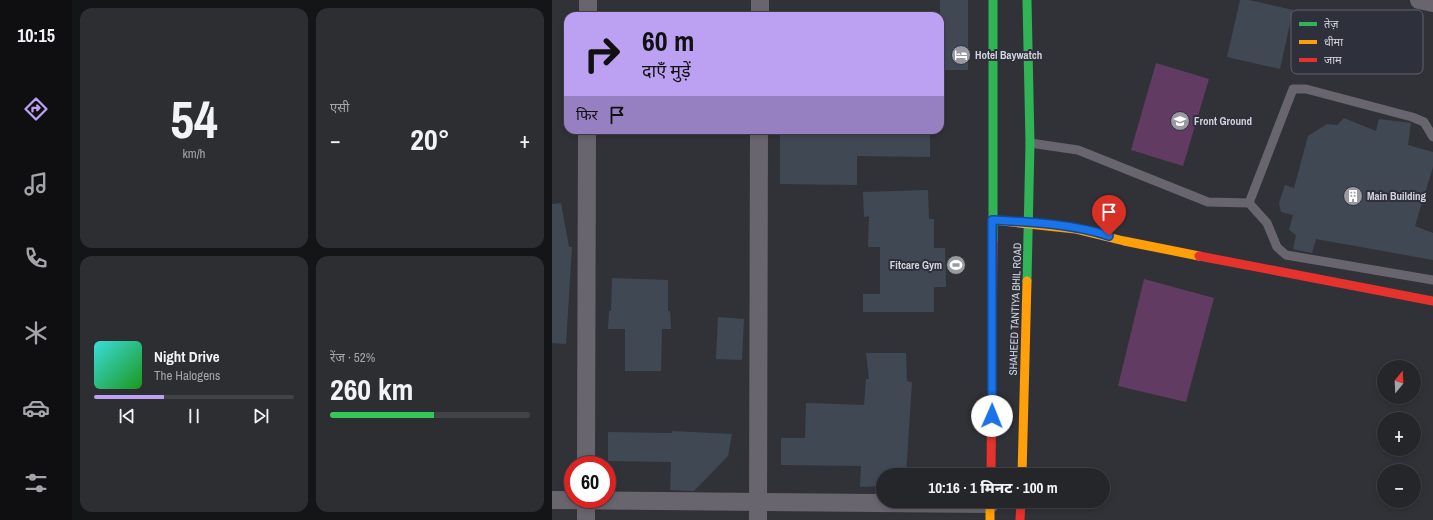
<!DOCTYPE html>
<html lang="hi">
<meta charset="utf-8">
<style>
:root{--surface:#25262a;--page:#2d2e32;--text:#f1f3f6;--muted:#a3a5a8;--line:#424347;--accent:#bca0f2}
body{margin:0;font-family:"Archivo Narrow","Noto Sans Devanagari",sans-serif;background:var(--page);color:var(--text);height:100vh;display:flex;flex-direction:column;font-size:15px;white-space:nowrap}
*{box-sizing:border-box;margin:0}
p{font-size:13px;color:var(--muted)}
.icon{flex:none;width:22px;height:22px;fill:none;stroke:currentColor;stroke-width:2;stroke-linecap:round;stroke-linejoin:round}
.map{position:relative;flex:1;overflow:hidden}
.sheet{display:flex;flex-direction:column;gap:8px;padding:8px;background:#141517;width:480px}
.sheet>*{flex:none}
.top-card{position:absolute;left:12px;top:12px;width:380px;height:122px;border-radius:12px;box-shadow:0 2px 6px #0003,0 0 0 1px var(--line);background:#bca0f2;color:#111;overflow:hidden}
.needle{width:26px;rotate:18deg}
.controls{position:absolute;left:825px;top:360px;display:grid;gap:8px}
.controls a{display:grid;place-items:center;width:44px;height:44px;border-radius:50%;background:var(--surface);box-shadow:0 2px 6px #0003,0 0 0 1px var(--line);font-size:20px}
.speed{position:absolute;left:12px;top:456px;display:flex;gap:8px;font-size:20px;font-weight:700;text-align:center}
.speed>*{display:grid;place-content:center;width:52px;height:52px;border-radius:50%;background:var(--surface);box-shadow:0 2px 6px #0003,0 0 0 1px var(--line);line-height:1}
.speed .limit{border:6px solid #d22;background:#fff;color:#111}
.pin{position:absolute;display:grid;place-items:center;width:34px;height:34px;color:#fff;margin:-41px -17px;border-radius:50% 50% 50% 0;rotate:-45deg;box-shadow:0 0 4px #0007}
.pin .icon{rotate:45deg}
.me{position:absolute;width:44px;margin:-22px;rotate:1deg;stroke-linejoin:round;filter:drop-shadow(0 0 3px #0008)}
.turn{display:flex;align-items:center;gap:14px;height:84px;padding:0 12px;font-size:18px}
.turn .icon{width:52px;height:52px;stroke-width:2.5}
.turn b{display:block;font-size:28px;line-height:34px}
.then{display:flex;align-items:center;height:38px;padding:0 12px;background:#0003;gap:8px;font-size:15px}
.big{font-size:30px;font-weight:800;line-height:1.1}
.sheet .widget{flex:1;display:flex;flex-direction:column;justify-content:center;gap:6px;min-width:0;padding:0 14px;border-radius:12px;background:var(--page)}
.sheet .dial{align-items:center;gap:0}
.dial b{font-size:52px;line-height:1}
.song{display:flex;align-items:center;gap:12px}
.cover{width:48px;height:48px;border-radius:6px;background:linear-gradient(135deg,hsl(180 70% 55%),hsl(120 70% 35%))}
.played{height:4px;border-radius:2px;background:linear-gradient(90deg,var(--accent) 35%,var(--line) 35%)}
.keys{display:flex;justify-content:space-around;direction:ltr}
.heat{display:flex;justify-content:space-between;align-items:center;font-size:22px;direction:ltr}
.charge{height:6px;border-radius:3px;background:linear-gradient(90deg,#34c759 52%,var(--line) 0)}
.sheet .tiles{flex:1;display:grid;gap:8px;grid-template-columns:repeat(2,1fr)}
.trip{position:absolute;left:324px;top:468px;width:234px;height:40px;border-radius:20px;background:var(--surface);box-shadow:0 2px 6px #0003,0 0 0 1px var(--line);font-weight:800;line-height:40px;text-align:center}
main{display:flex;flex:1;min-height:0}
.tabs{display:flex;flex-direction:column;width:72px;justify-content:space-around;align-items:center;background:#0f0f11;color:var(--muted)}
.tabs .icon{width:28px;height:28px}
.tabs .current{color:var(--accent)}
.tabs b{font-size:18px;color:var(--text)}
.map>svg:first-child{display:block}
</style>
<main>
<nav class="tabs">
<b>10:15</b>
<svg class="icon current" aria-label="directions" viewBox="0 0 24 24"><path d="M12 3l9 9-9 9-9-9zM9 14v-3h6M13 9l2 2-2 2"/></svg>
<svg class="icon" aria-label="music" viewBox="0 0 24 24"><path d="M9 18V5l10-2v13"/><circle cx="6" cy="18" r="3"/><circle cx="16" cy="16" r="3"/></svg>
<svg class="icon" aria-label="phone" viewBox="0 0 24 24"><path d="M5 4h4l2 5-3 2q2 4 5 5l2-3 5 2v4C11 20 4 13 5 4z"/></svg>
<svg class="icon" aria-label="climate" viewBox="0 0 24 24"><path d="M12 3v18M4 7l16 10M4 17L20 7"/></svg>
<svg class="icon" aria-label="car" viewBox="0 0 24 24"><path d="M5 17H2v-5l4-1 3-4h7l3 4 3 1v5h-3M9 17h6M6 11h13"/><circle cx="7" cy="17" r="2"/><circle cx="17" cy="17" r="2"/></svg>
<svg class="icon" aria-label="filters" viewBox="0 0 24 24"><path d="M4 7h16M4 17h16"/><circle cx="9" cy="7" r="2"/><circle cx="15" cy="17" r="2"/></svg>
</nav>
<section class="sheet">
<div class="tiles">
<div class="widget dial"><b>54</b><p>km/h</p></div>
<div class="widget"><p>एसी</p>
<div class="heat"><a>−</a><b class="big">20°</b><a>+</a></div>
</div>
<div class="widget">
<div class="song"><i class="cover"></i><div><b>Night Drive</b><p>The Halogens</p></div></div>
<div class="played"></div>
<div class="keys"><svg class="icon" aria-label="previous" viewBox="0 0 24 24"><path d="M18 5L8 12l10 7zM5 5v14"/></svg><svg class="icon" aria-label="pause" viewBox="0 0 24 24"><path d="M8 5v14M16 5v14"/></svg><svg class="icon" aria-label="next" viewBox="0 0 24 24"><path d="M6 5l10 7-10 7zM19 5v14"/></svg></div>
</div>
<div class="widget"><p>रेंज · 52%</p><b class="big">260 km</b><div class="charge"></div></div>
</div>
</section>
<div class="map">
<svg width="881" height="520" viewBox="0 0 881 520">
<rect width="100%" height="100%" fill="#313238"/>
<g fill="#613b62">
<polygon points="604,63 657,79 631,166 579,150"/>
<polygon points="592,279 662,298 634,402 566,386"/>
</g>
<g fill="#404854">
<rect x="388" y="0" width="28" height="70"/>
<polygon points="688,0 697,0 741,10 728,69 675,57"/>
<polygon points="792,118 824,131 827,119 859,123 856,145 881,152 881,167 863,226 881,233 881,260 764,239 760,253 741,249 744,235 737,230 741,215 729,212 727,203 733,185 742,188 756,136 775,124 785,125"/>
<polygon points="228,130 378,130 378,157 305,156 305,185 228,184"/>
<polygon points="376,190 377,219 382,219 382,248 393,248 394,287 382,287 382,312 311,312 311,294 328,294 328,247 316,247 317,216 312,217 311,192"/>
<polygon points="9,203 17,247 20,247 14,344 0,343 0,204"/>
<polygon points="60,278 116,280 116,311 118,311 119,329 110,329 109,371 73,371 73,329 56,329 57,311 59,311"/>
<polygon points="166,317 192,319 190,360 164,359"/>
<polygon points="314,353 354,353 355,381 360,382 354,475 331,475 331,486 308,487 309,466 229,465 229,438 253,438 254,403 312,405 314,379 317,379"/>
<polygon points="120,431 180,434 176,456 142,491 118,490 119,462 56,461 56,432 120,433"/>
</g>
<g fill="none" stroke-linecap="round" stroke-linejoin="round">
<g stroke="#68656e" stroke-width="9">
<polyline points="478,143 526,150 656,202 697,203 715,223 725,247 734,255 881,280"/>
<polyline points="697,203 741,89 754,89 860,117 872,122 881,137"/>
</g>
<g stroke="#68656e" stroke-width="18">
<polyline points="867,0 881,3"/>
<polyline points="36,16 36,0"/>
<polyline points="208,16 208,0"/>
<polyline points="34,465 35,130"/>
<polyline points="0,500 438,504"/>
<polyline points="34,520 34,499"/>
<polyline points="206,520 207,130"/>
</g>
<g stroke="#30b455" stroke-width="9">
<polyline points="441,0 441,241"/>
<polyline points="475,0 478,143 475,281"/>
</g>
<g stroke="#ff9f0a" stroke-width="9">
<polyline points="440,220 523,229 572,241 647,256"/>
<polyline points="470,475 475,281"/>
<polyline points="438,501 438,520"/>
</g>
<g stroke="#e5322d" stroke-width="9">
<polyline points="647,256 881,301"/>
<polyline points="439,475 441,241"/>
<polyline points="468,520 469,501"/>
</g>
</g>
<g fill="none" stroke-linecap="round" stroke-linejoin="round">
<g stroke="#114b97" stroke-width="10">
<path id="route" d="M440,416V220C479,222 521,224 557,236"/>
</g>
<use href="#route" stroke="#1a73e8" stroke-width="7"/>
</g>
<defs>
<g id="hotel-disc" transform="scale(1)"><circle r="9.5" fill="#9a9ba2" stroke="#2e303b"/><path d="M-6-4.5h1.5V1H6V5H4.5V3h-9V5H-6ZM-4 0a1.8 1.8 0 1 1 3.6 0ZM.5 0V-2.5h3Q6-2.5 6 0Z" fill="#fff"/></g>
<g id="school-disc" transform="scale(1)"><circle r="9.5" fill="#9a9ba2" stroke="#2e303b"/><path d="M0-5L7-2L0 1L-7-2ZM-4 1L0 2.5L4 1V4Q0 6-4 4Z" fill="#fff"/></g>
<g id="building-disc" transform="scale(1)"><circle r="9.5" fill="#9a9ba2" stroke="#2e303b"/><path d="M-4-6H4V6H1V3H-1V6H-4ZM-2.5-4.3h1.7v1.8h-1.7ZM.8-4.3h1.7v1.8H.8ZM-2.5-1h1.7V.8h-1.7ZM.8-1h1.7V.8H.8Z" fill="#fff"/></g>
<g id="stadium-disc" transform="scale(1)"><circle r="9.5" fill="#9a9ba2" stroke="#2e303b"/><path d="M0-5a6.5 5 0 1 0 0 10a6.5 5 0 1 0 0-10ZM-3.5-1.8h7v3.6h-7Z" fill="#fff"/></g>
</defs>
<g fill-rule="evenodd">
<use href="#hotel-disc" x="409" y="55"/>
<use href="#school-disc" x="628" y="121"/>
<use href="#building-disc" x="801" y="196"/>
<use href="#stadium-disc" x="404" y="265"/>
</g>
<g text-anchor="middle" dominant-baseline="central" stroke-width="4" stroke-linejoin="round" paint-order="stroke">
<g font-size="11" font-weight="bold" fill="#d3d4db" stroke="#2e303b" text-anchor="start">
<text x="423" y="55">Hotel Baywatch</text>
<text x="642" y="121">Front Ground</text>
<text x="815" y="196">Main Building</text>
<text x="390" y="265" text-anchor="end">Fitcare Gym</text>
</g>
<g font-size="11" fill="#d3d4db" stroke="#2e303b">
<text transform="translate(463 309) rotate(-88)">SHAHEED TANTIYA BHIL ROAD</text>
</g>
</g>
<rect x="739" y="10" width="132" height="64" rx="6" fill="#2e303b" stroke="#60616b" stroke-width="1"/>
<rect x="747" y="22" width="18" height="4" fill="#30b455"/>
<rect x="747" y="40" width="18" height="4" fill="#ff9f0a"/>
<rect x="747" y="58" width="18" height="4" fill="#e5322d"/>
<g font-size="11" fill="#d3d4db">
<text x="772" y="28">तेज़</text>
<text x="772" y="46">धीमा</text>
<text x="772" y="64">जाम</text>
</g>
</svg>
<div class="controls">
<a><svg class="needle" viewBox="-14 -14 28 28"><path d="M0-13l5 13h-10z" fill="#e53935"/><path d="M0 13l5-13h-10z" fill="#a3a5a8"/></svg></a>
<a>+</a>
<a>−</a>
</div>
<div class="speed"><div class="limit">60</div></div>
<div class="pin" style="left:557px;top:236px;background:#d93025"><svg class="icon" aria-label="arrive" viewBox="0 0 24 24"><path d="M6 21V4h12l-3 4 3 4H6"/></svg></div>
<svg class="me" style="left:440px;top:416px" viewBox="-20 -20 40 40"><circle r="19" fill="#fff"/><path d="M0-13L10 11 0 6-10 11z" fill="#1a73e8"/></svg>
<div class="trip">10:16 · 1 मिनट · 100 m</div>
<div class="top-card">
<div class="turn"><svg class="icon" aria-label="right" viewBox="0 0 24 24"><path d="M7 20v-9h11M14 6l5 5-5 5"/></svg><div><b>60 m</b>दाएँ मुड़ें</div></div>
<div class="then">फिर<svg class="icon" aria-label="arrive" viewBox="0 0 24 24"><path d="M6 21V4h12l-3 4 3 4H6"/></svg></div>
</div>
</div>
</main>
